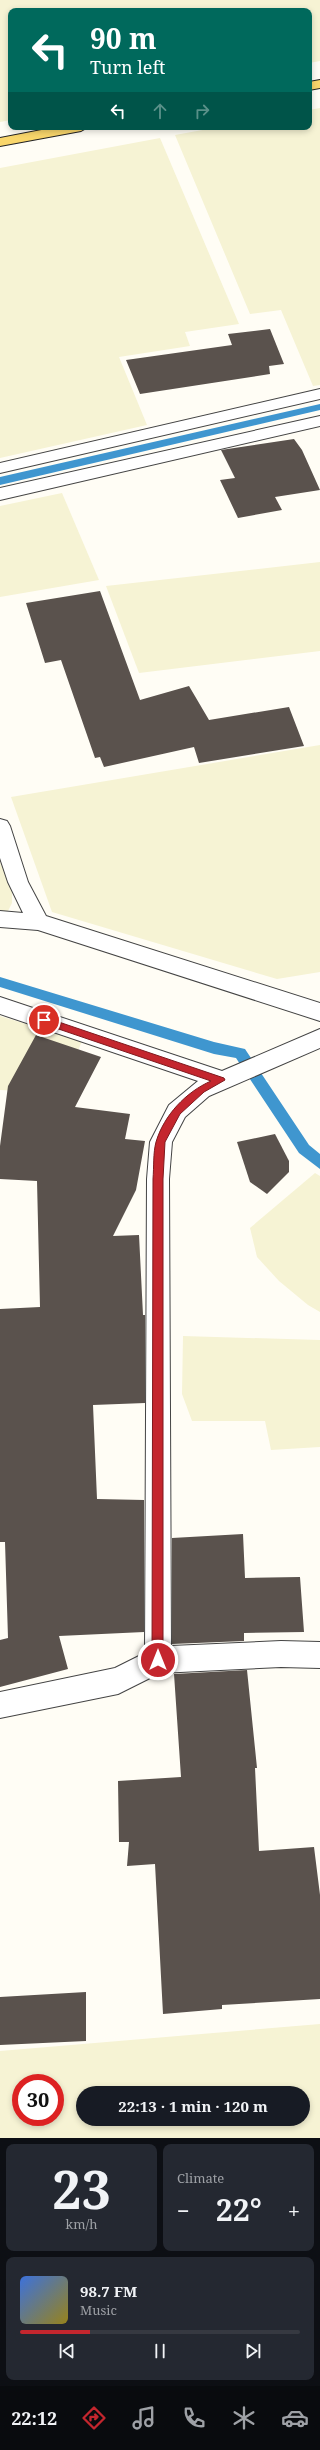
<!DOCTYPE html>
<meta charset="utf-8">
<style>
:root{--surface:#171b24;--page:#242831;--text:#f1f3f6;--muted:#9ea1a6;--line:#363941;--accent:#c4262e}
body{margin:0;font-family:"Noto Serif",serif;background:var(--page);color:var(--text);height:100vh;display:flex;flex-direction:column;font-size:15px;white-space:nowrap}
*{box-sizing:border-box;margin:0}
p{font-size:13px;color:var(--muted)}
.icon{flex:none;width:22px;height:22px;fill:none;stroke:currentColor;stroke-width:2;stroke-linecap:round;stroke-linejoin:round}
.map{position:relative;height:2138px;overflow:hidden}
.drawer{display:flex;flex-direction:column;gap:6px;padding:6px;background:#0d0f14;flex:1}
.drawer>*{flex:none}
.guide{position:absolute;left:8px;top:8px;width:304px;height:122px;border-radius:8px;box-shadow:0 2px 6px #0003;background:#00695c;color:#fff;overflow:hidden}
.speed{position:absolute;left:12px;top:2074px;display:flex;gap:8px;font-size:20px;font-weight:700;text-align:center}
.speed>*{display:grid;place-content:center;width:52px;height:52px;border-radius:50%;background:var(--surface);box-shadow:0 2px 6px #0003;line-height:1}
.speed .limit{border:6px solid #d22;background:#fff;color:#111}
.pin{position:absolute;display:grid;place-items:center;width:34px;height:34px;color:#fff;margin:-17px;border:2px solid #fff;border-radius:50%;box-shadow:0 1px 4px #0007}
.me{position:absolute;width:44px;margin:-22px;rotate:0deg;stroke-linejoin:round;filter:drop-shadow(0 0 3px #0008)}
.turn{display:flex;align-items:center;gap:14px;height:84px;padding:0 16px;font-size:18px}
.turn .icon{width:52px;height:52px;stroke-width:2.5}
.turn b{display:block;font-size:28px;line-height:34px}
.lanes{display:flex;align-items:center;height:38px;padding:0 16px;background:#0003;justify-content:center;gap:20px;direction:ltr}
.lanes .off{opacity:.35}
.big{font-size:30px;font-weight:700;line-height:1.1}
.drawer .card{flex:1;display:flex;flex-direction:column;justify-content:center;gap:6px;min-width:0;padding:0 14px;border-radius:8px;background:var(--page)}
.drawer .dial{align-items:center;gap:0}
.dial b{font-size:52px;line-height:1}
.song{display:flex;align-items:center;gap:12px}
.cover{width:48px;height:48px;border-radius:6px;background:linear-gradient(135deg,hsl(220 70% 55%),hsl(50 70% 35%))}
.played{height:4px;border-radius:2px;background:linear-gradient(90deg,var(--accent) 25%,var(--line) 25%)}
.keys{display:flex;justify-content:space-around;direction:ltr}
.heat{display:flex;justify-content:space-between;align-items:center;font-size:22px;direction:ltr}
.drawer .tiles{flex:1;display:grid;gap:6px;grid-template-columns:1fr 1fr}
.card:last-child{grid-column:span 2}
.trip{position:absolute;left:76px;top:2086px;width:234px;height:40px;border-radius:20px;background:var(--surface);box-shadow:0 2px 6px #0003;font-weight:700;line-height:40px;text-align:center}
.tabs{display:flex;height:64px;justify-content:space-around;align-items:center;background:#090b0e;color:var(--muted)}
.tabs .icon{width:28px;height:28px}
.tabs .selected{color:var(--accent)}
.tabs b{font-size:18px;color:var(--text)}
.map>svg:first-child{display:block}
</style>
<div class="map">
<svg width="320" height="2138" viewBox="0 0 320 2138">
<rect width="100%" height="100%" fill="#fffdf5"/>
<g fill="#f6f3d4" fill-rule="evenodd">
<polygon points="0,0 320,0 320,61 309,63 309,11 11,11 11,120 0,122"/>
<polygon points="320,108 320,385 313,386 281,310 250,314 175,135 219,127 309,127 309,110"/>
<polygon points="160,138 239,324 185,332 190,346 119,357 147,425 0,458 0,168"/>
<polygon points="62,493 99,580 0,597 0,506"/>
<polygon points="320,562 320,651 139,673 106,586"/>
<polygon points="320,745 320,972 277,979 52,912 11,797"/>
<polygon points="0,862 12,892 12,903 8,911 0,912"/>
<polygon points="0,1016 82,1041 61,1093 0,1090"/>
<polygon points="315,1173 320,1176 320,1312 308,1305 279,1281 257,1257 250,1228"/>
<polygon points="183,1336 320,1340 320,1447 271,1450 265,1421 192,1421 182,1394"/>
<path d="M320,2024V2138H0V2051ZM21,2083H55V2117H21ZM83,2093H303V2119H83Z"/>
</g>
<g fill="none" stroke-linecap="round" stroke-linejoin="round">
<g fill="#3f96cf" fill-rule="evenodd">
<polygon points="320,404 320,410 0,485 0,477"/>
<polygon points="0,977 214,1042 245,1049 309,1145 320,1154 320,1169 299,1153 236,1058 214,1054 0,987"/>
</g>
</g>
<g fill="#5a524d">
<polygon points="270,329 284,364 269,366 270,374 140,394 126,360 232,345 228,334"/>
<polygon points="294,439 302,450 320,490 275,497 282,510 238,518 220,480 235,478 221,450"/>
<polygon points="100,591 140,700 189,686 209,720 289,707 304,746 199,763 194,747 104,767 100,757 95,758 61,660 45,663 26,603"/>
<polygon points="36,1035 101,1057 75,1107 130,1114 125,1139 145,1141 136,1190 113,1236 139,1235 143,1315 145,1315 145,1403 93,1405 97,1499 144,1500 144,1632 59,1636 68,1669 0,1687 0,1640 8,1638 5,1542 0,1542 0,1309 40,1307 37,1181 0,1179 0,1146 8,1086"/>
<polygon points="275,1134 289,1161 289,1172 267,1194 250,1182 237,1142"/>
<polygon points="243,1534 245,1578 300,1577 304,1632 244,1633 244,1641 172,1644 172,1538"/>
<polygon points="247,1670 257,1768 255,1768 259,1851 314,1847 320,1895 320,1999 222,2005 222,2009 163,2014 155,1864 127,1866 129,1842 119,1842 118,1781 181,1777 174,1674"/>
<polygon points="86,1992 86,2041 0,2045 0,1997"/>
</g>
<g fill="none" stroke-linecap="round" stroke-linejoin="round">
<g stroke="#444" stroke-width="2">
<g id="minor">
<polygon points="320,389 320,399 0,473 0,463"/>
<polygon points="320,416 320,426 0,500 0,488"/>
<polygon points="0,819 7,821 10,826 28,882 46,916 320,1003 320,1021 38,930 0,927 0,911 23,913 8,882 0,858"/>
<polygon points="0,997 222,1071 320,1029 320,1048 209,1096 185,1117 172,1142 169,1179 171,1646 281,1641 320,1642 320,1668 281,1667 160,1673 118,1694 0,1718 0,1692 115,1668 145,1653 147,1179 150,1142 169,1105 198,1081 0,1014"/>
</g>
</g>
<g stroke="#222" stroke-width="2">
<g id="major">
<polygon points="320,80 320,88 309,90 309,82"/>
<polygon points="57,127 88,127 81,131 0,146 0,138"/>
</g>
</g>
<use href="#minor" fill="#fff" fill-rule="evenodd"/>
<use href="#major" fill="#f9d66b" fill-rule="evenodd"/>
</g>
<path fill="#c4262e" stroke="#7f191e" d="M44,1017L224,1078L225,1080L204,1092L180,1114L165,1142L163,1179V1660L158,1665L152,1660L153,1179C154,1167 153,1153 156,1142C164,1115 186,1092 211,1081L41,1023V1018Z"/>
</svg>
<div class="speed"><div class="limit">30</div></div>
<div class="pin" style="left:44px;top:1020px;background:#d93025"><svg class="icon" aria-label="arrive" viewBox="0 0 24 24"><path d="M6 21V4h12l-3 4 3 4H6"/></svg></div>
<svg class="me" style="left:158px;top:1660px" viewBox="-20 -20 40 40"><circle r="17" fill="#c4262e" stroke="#fff" stroke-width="3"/><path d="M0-11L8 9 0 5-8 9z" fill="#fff"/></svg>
<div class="trip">22:13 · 1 min · 120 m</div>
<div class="guide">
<div class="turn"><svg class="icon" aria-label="left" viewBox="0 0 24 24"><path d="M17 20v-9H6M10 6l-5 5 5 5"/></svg><div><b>90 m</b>Turn left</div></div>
<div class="lanes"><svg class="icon" aria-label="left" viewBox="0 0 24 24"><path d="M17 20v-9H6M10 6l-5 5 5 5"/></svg><svg class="icon off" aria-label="ahead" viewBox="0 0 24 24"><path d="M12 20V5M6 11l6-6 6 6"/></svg><svg class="icon off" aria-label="right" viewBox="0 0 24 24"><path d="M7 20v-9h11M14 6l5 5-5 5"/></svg></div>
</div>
</div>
<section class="drawer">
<div class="tiles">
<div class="card dial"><b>23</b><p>km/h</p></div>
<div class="card"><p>Climate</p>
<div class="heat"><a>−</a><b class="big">22°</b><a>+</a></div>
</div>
<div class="card">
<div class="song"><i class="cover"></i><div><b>98.7 FM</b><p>Music</p></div></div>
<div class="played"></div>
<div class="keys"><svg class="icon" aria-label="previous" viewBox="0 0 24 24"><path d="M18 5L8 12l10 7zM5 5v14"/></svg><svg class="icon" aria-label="pause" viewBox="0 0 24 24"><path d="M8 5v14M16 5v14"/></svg><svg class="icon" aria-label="next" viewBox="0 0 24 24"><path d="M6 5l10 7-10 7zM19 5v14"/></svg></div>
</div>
</div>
</section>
<nav class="tabs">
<b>22:12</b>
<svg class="icon selected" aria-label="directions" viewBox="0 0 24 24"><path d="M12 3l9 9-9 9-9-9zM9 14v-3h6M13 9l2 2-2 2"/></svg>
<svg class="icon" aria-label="music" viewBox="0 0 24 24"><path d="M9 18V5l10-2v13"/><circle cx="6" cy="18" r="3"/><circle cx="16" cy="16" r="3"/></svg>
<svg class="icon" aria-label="phone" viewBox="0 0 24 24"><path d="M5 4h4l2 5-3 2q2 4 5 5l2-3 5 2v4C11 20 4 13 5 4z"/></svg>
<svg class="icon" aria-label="climate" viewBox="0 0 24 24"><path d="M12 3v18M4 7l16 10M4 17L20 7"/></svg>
<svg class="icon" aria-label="car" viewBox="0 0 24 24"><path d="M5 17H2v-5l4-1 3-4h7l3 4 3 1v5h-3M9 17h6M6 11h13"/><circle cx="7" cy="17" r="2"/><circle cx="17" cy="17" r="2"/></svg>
</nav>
